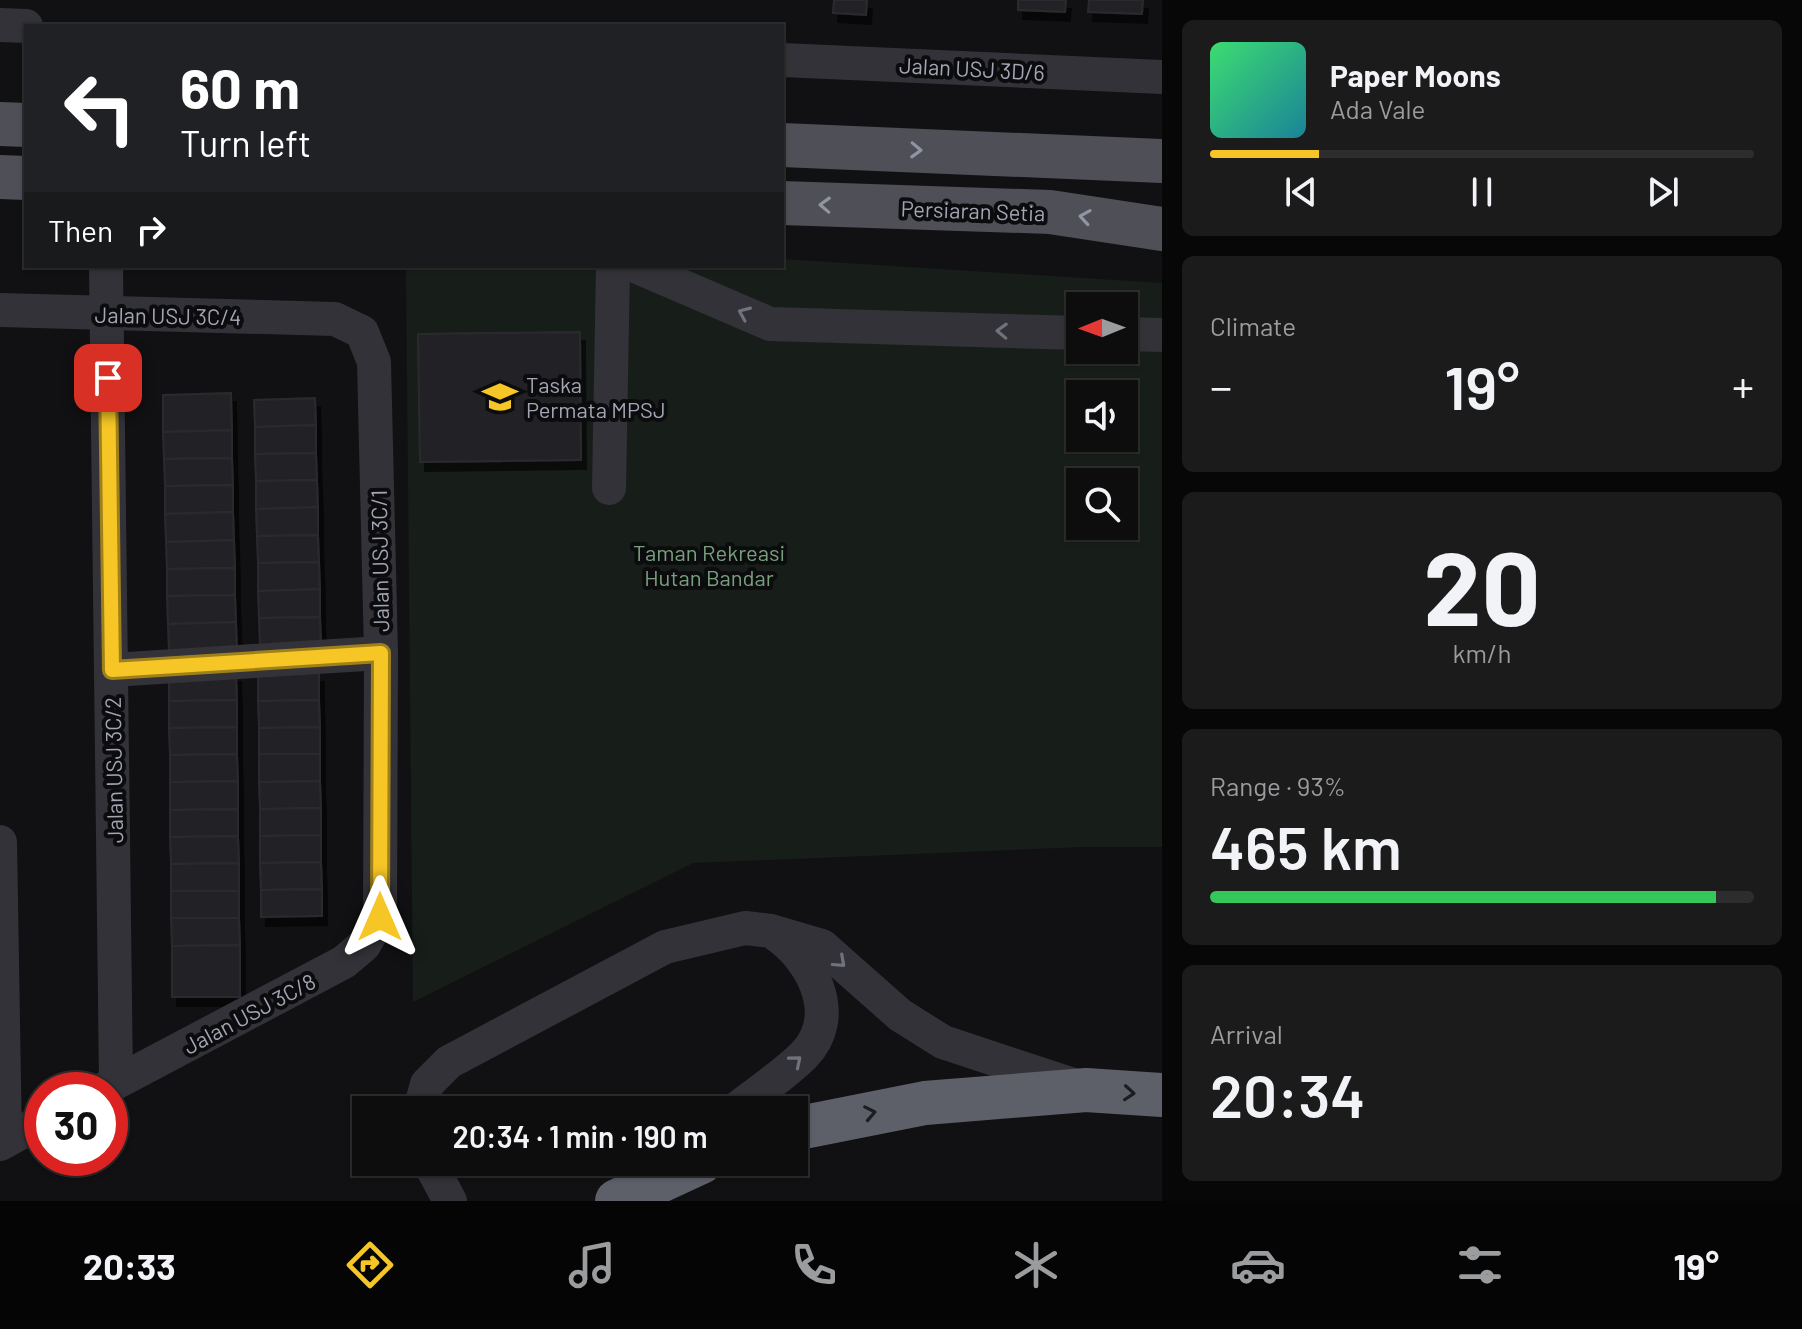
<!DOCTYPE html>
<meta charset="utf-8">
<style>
:root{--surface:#0d0d0e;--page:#1b1b1c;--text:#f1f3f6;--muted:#9a9c9e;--line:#2d2d2e;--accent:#f6c626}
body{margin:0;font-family:Barlow,sans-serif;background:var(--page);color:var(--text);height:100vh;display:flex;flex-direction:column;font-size:30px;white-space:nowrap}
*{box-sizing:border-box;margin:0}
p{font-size:26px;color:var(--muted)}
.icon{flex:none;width:44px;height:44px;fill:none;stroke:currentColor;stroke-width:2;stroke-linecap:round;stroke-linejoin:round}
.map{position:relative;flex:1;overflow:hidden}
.sheet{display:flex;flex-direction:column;gap:20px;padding:20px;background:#070708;width:640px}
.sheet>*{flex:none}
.top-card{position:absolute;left:24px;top:24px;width:760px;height:244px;border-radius:0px;box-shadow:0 2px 6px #0004,0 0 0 2px var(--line);background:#202124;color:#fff;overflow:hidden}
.needle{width:52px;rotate:269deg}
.buttons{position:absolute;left:1066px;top:292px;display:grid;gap:16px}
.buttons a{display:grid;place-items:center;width:72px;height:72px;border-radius:0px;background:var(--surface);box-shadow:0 2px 6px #0004,0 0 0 2px var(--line);font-size:40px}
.speed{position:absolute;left:24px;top:1072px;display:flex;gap:16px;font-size:40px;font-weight:700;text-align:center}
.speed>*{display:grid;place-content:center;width:104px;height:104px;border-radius:50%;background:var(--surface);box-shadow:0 2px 6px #0004,0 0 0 2px var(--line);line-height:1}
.speed .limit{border:12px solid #d22;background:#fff;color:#111}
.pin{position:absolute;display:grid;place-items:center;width:68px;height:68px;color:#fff;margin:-34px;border-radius:16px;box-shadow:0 4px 12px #0006}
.me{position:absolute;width:88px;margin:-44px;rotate:0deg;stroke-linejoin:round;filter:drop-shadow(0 0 6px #0008)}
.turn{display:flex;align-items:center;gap:28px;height:168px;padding:0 24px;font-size:36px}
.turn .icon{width:104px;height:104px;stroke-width:2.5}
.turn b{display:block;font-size:56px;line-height:68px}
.then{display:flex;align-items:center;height:76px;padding:0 24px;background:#0003;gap:16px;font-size:30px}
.big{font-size:60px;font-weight:600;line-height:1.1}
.sheet .card{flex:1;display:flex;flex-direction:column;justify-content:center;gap:12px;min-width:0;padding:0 28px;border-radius:12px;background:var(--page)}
.sheet .dial{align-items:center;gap:0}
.dial b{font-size:104px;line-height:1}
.song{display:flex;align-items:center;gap:24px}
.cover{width:96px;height:96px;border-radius:12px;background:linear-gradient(135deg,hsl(140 70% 55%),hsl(190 70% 35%))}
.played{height:8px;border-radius:4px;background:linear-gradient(90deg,var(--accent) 20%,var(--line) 20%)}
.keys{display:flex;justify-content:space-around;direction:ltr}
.heat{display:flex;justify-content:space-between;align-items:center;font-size:44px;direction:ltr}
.charge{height:12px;border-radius:6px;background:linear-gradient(90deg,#34c759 93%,var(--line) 0)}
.trip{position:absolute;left:352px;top:1096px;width:456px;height:80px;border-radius:0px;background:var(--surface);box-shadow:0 2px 6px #0004,0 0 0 2px var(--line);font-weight:600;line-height:80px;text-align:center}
.menu{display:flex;height:128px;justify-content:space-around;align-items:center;background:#050506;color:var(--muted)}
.menu .icon{width:56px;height:56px}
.menu .on{color:var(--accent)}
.menu b{font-size:36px;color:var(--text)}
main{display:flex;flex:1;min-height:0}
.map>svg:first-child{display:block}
</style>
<main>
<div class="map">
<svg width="1162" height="1201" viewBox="0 0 1162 1201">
<defs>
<filter id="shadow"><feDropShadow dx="5" dy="9" stdDeviation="0" flood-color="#0009"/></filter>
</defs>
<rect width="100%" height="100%" fill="#111113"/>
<path fill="#171e19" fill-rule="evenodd" d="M782,259L1162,283V847H1082L693,863L413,1002L406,266H782ZM1080,306H1124V350H1080ZM1080,394H1124V438H1080ZM1080,482H1124V526H1080Z"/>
<g fill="#242427" stroke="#2c2b2f" stroke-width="2" filter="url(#shadow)">
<polygon points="834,0 867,0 866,15 833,13"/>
<polygon points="1018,0 1066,0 1065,12 1018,10"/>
<polygon points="1089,0 1143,0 1142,14 1088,12"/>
<polygon points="580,332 581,460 420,462 418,334"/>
<polygon points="231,393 232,430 163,432 163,395"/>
<polygon points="315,398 316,425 255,427 254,400"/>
<polygon points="316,425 316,453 255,454 255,427"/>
<polygon points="232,430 232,458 164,459 163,432"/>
<polygon points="316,453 317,480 256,481 255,454"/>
<polygon points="232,458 233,485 165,486 164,459"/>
<polygon points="317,480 318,507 256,509 256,481"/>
<polygon points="233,485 233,512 165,514 165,486"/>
<polygon points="318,507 318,535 257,536 256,509"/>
<polygon points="233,512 234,540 166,542 165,514"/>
<polygon points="318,535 319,562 258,563 257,536"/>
<polygon points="234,540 235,568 167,569 166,542"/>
<polygon points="319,562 320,589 258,591 258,563"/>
<polygon points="235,568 235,595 167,596 167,569"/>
<polygon points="320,589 320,617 259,618 258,591"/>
<polygon points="235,595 236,622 168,624 167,596"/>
<polygon points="320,617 321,644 260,645 259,618"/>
<polygon points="236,622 237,650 169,652 168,624"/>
<polygon points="169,673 236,673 237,700 169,701"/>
<polygon points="258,673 319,673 319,700 258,701"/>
<polygon points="237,700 237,727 169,728 169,701"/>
<polygon points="319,700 320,727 259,728 258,701"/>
<polygon points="237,727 237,754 170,755 169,728"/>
<polygon points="320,727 320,754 259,754 259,728"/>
<polygon points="237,754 238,781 170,782 170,755"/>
<polygon points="259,754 320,754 320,781 259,782"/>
<polygon points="238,781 238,809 170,810 170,782"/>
<polygon points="320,781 321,808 260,809 259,782"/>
<polygon points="321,808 321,835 260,836 260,809"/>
<polygon points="238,809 238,836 170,837 170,810"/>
<polygon points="321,835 321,862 260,863 260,836"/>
<polygon points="238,836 239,863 171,864 170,837"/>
<polygon points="321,862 322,889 261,890 260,863"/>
<polygon points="239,863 239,891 171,891 171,864"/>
<polygon points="322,889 322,916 261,917 261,890"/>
<rect x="171" y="891" width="68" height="27"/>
<polygon points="171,918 239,918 240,945 172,946"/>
<polygon points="240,945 240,997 172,997 172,946"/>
</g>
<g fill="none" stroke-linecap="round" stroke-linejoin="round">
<g stroke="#323238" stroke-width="34">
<polyline points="0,25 26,26"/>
<polyline points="782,60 1162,77"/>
<polyline points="106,266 116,1082"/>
<polyline points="635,266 770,324 1080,333"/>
<polyline points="0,310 335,319 362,332 374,362 381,653 380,917 364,945 344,962 102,1090"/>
<polyline points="1124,334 1162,335"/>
<polyline points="609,488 613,266"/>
<polyline points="112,670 381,653"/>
<polyline points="0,842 5,1141"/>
<polyline points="420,1110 427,1084 449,1062 665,947 745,928 771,931 822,946 900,1015 943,1042 1076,1086"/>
<path d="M735,1110C758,1092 784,1075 804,1055C841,1017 814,962 778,936"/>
<polyline points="0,1144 42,1121"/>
<polyline points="429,1162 450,1201"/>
</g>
<g stroke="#4e4f57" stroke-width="44">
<polyline points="0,124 26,125"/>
<polyline points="782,145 1162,161"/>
<polyline points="0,177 26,178"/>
<polyline points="782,203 1050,212 1162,229"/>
</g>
<g stroke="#5e6069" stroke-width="44">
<polyline points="794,1129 925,1103 1086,1090 1162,1095"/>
<polyline points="617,1201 701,1162"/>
</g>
</g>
<defs><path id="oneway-chevron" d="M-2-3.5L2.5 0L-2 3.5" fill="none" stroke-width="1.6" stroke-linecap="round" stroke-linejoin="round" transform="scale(2)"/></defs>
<g stroke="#9195a1">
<use href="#oneway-chevron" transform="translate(916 150) rotate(2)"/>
<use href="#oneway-chevron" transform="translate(825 205) rotate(-178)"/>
<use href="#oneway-chevron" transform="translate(1085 217) rotate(-171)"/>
</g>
<g stroke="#70727c">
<use href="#oneway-chevron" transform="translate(744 313) rotate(-157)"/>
<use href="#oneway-chevron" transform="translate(1002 331) rotate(-178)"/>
<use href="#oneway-chevron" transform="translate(840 962) rotate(42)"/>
<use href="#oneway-chevron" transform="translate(796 1061) rotate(-40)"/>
</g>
<g stroke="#1c1d20">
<use href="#oneway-chevron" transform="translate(1129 1093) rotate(4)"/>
<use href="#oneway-chevron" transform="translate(870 1113) rotate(-11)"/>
</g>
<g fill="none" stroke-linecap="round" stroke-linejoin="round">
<g stroke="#a08119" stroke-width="20">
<polyline id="route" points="108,378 112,670 381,653 380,917"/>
</g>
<use href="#route" stroke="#f6c626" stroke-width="14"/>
</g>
<defs>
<g id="school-bare" transform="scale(2.76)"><path d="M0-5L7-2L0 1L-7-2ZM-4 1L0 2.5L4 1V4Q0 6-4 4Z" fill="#f6c626" stroke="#0c0c0e" stroke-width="2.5" paint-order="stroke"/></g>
</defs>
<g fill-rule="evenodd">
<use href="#school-bare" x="500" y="397"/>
</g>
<g text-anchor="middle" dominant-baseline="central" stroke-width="8" stroke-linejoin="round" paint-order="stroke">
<g font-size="22" fill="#a2a6b4" stroke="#0c0c0e">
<text transform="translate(972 68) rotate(3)">Jalan USJ 3D/6</text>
<text transform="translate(973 210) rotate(2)">Persiaran Setia</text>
<text transform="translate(168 315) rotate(1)">Jalan USJ 3C/4</text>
<text transform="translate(379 561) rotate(-91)">Jalan USJ 3C/1</text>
<text transform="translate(113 770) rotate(-91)">Jalan USJ 3C/2</text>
<text transform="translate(249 1013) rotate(-28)">Jalan USJ 3C/8</text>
</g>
<g font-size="22" fill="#a2a6b4" stroke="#0c0c0e" text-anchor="start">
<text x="526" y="384">Taska<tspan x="526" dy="25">Permata MPSJ</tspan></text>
</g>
<g font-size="22" fill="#78a07f" stroke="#0c0c0e">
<text x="709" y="552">Taman Rekreasi<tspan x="709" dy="25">Hutan Bandar</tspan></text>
</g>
</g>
</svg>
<div class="buttons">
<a><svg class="needle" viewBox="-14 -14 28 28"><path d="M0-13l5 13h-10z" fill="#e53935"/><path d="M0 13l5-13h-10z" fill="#9a9c9e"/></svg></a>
<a><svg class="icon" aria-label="sound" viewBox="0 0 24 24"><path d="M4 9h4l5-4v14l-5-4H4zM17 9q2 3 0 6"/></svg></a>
<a><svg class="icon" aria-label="search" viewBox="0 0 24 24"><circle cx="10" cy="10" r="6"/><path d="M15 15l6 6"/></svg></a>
</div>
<div class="speed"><div class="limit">30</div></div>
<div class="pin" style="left:108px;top:378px;background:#d93025"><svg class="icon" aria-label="arrive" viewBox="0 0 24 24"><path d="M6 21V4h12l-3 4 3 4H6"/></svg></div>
<svg class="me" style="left:380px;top:917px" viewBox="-20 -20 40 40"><path d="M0-17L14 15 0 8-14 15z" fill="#f6c626" stroke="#fff" stroke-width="4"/></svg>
<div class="trip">20:34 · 1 min · 190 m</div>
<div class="top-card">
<div class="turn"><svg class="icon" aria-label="left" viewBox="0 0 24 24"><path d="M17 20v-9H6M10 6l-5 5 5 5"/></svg><div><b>60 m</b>Turn left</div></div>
<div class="then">Then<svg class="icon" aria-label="right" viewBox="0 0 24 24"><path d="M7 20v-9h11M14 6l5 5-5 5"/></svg></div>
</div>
</div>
<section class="sheet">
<div class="card">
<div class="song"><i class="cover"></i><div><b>Paper Moons</b><p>Ada Vale</p></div></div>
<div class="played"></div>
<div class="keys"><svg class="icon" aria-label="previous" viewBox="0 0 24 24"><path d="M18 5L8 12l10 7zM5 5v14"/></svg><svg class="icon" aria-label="pause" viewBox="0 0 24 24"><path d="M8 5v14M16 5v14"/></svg><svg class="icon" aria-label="next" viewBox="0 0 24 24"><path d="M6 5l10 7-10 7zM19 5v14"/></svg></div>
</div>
<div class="card"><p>Climate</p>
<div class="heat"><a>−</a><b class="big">19°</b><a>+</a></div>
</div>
<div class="card dial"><b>20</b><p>km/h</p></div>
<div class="card"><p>Range · 93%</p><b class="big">465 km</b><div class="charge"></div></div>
<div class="card"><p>Arrival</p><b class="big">20:34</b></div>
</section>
</main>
<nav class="menu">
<b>20:33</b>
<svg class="icon on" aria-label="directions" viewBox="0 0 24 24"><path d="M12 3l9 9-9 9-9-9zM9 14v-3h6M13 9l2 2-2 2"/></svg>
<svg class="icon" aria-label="music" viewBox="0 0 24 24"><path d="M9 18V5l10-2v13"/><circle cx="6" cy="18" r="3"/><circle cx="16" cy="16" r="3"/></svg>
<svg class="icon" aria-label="phone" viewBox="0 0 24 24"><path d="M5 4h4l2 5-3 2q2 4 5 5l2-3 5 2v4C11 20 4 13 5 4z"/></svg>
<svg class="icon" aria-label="climate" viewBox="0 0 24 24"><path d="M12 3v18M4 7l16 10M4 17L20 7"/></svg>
<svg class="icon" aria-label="car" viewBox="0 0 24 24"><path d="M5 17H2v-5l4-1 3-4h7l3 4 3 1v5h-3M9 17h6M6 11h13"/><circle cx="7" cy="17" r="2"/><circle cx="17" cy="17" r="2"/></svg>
<svg class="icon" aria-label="filters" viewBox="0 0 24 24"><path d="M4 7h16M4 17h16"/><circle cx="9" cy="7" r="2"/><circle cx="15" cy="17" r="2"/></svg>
<b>19°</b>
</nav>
